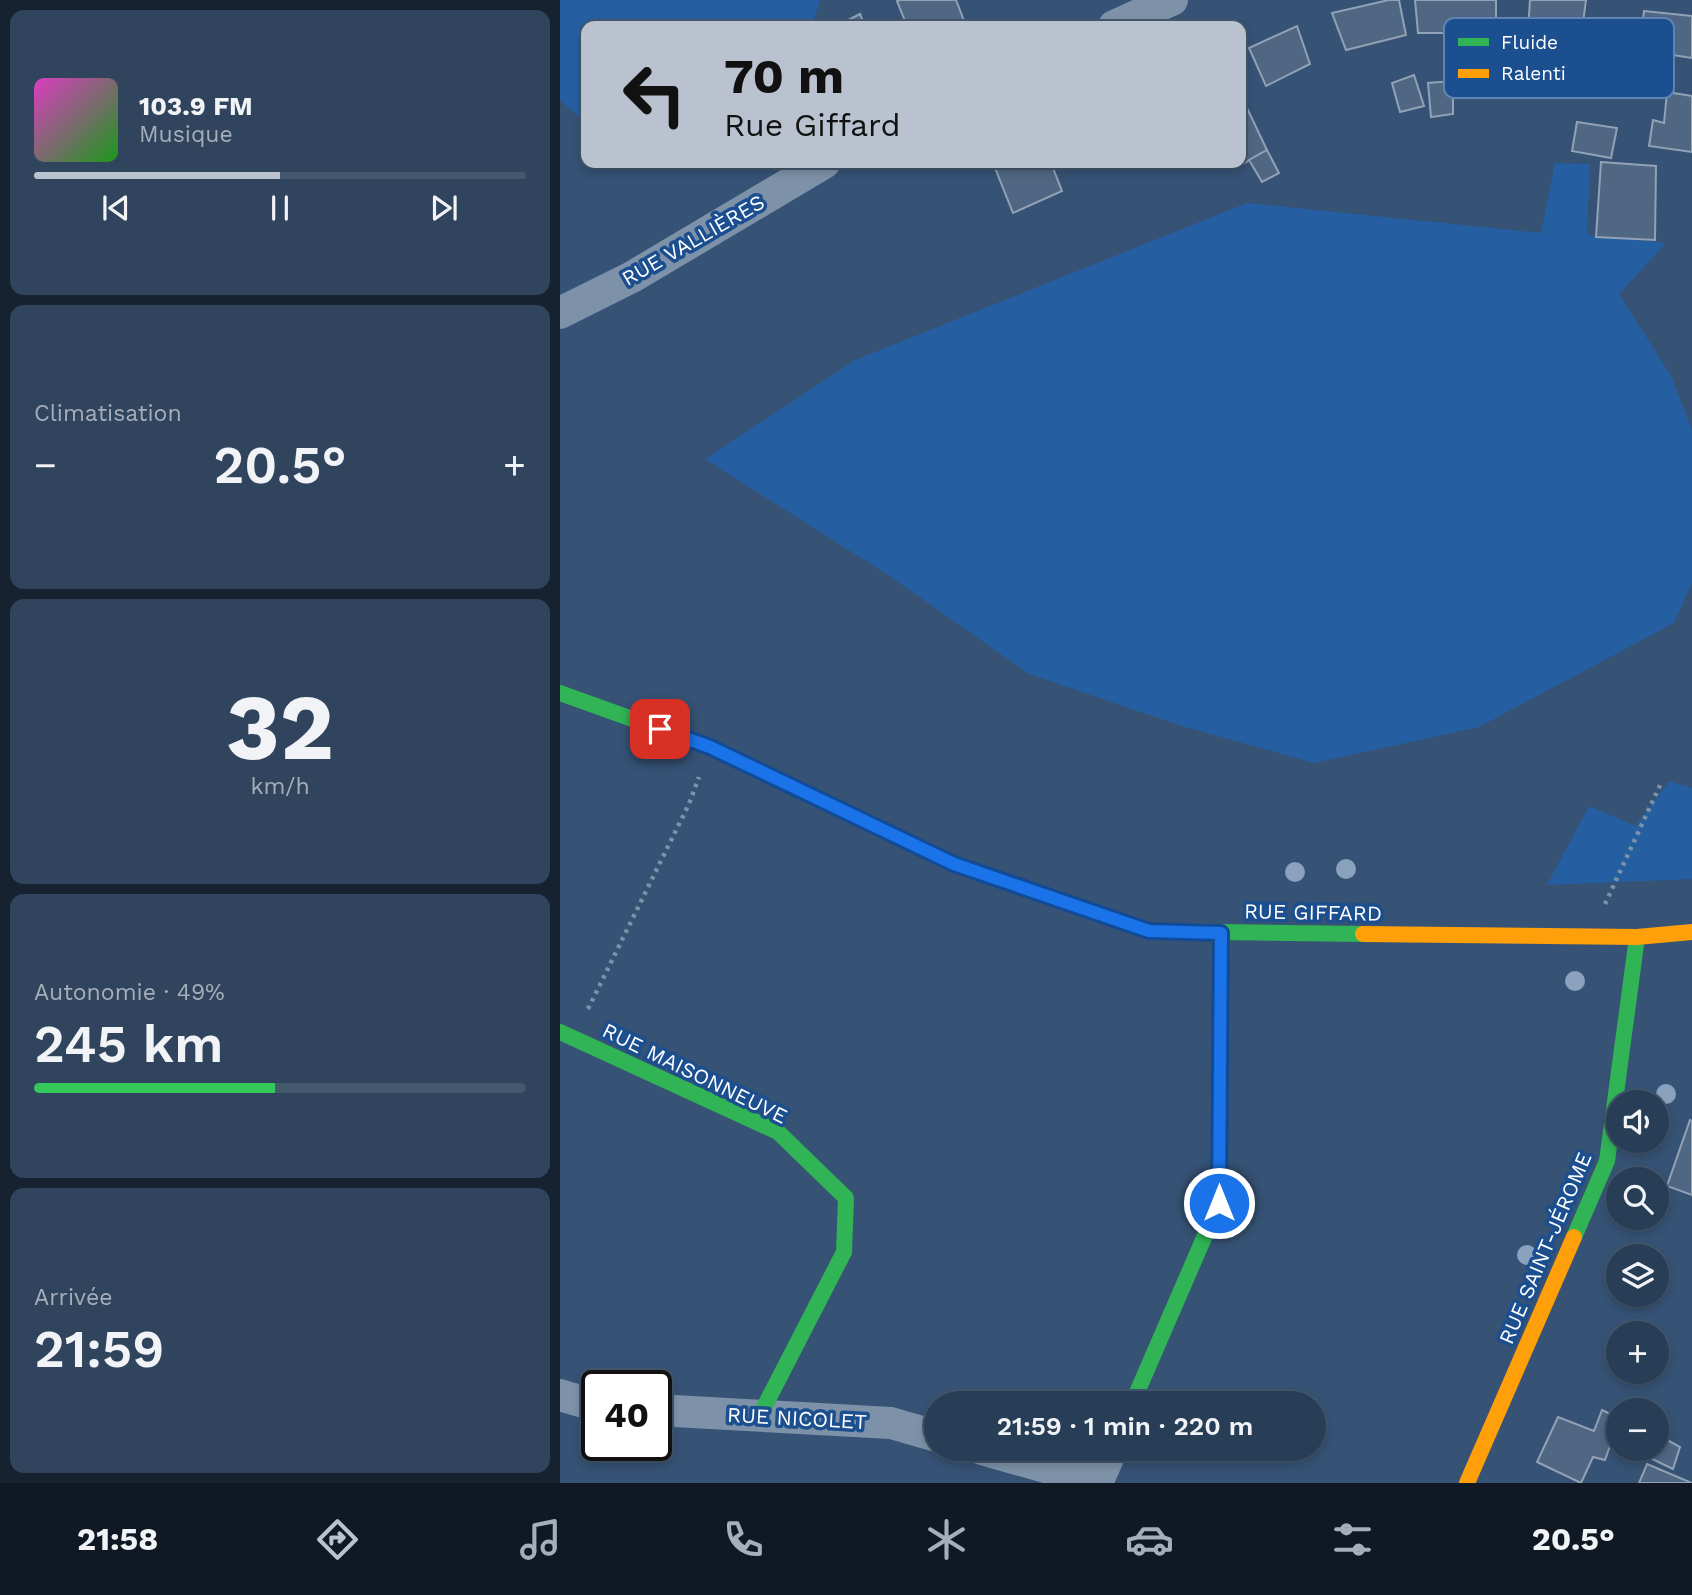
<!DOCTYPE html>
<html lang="fr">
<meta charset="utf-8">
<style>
:root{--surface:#283e57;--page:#30455d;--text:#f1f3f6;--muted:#a5aeba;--line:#44576d;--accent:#b9c2ce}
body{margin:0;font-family:"Work Sans",sans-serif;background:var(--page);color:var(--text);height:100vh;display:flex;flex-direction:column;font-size:26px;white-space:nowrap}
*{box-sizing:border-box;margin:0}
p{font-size:23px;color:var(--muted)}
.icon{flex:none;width:38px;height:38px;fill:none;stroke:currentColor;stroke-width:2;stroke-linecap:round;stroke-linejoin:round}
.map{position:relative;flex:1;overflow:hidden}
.sheet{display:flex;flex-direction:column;gap:10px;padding:10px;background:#162230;width:560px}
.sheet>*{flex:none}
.banner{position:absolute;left:21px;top:21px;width:665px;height:147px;border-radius:14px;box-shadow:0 4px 10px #0003,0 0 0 2px var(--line);background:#b9c2ce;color:#111;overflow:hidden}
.controls{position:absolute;left:1046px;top:1090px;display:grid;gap:14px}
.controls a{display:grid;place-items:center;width:63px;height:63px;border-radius:50%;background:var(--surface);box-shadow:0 4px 10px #0003,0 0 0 2px var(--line);font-size:35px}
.speed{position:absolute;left:21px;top:1370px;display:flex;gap:14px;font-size:35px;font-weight:700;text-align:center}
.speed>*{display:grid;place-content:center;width:91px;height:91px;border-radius:50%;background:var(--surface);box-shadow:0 4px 10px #0003,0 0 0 2px var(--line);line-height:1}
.speed .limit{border:4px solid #111;border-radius:10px;background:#fff;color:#111}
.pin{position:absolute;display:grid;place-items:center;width:60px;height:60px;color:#fff;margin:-30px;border-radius:14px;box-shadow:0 4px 10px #0006}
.me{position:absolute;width:77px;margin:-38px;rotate:0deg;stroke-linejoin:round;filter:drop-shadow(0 0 5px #0008)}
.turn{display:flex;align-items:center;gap:24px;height:147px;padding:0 28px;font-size:32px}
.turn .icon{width:91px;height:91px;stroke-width:2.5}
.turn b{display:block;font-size:49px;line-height:60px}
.big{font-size:52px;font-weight:600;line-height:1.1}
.sheet .card{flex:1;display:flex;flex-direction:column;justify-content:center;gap:10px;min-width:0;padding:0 24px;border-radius:14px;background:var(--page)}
.sheet .dial{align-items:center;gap:0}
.dial b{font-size:91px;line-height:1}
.song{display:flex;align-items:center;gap:21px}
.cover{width:84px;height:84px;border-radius:10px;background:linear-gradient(135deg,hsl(310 70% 55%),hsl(120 70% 35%))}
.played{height:7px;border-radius:4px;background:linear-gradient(90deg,var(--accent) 50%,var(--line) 50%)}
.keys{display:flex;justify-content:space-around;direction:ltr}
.heat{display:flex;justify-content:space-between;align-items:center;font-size:38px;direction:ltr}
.charge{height:10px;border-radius:5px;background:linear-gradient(90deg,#34c759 49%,var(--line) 0)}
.trip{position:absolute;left:364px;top:1391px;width:402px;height:70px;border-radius:35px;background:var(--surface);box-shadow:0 4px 10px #0003,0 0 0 2px var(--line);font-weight:600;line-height:70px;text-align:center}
.tabs{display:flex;height:112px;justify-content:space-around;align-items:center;background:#101923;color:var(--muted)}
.tabs .icon{width:49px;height:49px}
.tabs .active{color:var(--accent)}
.tabs b{font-size:32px;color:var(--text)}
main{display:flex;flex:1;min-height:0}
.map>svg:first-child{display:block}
</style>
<main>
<section class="sheet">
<div class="card">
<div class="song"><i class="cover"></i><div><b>103.9 FM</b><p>Musique</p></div></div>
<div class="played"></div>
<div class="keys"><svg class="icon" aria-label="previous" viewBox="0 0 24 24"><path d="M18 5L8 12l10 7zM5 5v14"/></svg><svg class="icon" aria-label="pause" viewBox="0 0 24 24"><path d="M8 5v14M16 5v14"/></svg><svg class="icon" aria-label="next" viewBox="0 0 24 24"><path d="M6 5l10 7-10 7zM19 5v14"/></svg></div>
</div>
<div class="card"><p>Climatisation</p>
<div class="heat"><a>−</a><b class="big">20.5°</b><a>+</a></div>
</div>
<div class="card dial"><b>32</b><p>km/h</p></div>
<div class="card"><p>Autonomie · 49%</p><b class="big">245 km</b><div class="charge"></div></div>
<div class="card"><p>Arrivée</p><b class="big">21:59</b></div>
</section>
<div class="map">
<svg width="1132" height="1483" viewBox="0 0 1132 1483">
<rect width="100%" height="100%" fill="#365274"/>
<g fill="#265fa1">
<polygon points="0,0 260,0 252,26 26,26 26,123 0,100"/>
<polygon points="995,163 1030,164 1027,235 1106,243 1059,294 1111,376 1132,430 1132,583 1114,623 919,727 754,763 622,726 469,674 328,575 145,459 295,360 687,203 981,233"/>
<polygon points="1109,781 1132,788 1132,879 987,885 1029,806 1076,826"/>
</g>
<g fill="#506783" stroke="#92a2b6" stroke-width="2">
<polygon points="340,0 396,0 406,26 347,26 337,1"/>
<polygon points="829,0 839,0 846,35 786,50 772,13"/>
<polygon points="855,0 936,0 936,33 858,33"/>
<polygon points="970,0 1026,0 1021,38 968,31"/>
<polygon points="1084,11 1132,16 1132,58 1080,50"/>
<polygon points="300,14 305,26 277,26"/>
<polygon points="737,26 750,64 706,86 689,48"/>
<polygon points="854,75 864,106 840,112 832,83"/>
<polygon points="893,81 893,114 871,117 868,83"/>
<polygon points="1107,92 1132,96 1132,152 1089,146 1093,120 1104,123"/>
<polygon points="681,94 687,108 681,111"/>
<polygon points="687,108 707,150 681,165 681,111"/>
<polygon points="1017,122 1057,128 1051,158 1012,151"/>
<polygon points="707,150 719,173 702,182 689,160"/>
<polygon points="1041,162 1096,166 1095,240 1036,237"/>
<polygon points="433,163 491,163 502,191 453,213"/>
<polygon points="529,163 546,163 532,169"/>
<polygon points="1130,1120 1132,1121 1132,1195 1107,1186"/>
<polygon points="1042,1410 1059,1418 1059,1443 1052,1440 1045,1460 1033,1457 1021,1483 977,1462 998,1417 1034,1431"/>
<polygon points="1100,1436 1120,1447 1113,1469 1090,1458 1094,1449 1097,1449"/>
<polygon points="1071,1449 1094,1449 1090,1458"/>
<polygon points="1087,1464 1132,1483 1079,1483"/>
</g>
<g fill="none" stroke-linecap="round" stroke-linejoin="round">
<g stroke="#7d92a8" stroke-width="4.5" stroke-dasharray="3.5 5" stroke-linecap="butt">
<polyline points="1045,904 1102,781"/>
<polyline points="28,1009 129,804 139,777"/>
</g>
<g stroke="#7d92a8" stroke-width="32">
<polyline points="554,26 612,0"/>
<polyline points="0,313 72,277 264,163"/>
<polyline points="0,1395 37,1406"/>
<polyline points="96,1410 331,1423 376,1436"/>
<polyline points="422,1449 538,1482"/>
<polyline points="537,1483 552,1449"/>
</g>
<g stroke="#30b455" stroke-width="16">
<polyline points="0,693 150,747 394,864 588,931 803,934"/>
<polyline points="0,1032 218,1132 286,1198 284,1252 199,1417"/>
<polyline points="1014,1237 1047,1161 1077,937"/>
<polyline points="572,1404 659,1203 661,933"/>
</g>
<g stroke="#ff9f0a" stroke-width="16">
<polyline points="803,934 1077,937 1132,932"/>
<polyline points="907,1483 1014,1237"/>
</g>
</g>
<g fill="#8aa2be">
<circle cx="786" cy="869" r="10"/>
<circle cx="735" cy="872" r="10"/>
<circle cx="1015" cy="981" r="10"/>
<circle cx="1106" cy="1094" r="10"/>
<circle cx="967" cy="1255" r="10"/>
</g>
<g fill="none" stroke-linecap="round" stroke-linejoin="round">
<g stroke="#114b97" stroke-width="18">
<polyline id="route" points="100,729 150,747 394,864 589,931 661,933 659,1203"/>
</g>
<use href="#route" stroke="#1a73e8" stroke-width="12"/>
</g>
<g text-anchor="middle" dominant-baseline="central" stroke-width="7" stroke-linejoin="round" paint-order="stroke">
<g font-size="21" fill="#fff" stroke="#1b4f8f">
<text transform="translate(133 240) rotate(-30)">RUE VALLIÈRES</text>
<text transform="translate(753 912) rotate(1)">RUE GIFFARD</text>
<text transform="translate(135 1073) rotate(26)">RUE MAISONNEUVE</text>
<text transform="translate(985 1248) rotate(-67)">RUE SAINT-JÉROME</text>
<text transform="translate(237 1418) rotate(3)">RUE NICOLET</text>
</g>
</g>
<rect x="884" y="18" width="230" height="80" rx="10" fill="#1b4f8f" stroke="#5f84b1" stroke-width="2"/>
<rect x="898" y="38" width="31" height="8" fill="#30b455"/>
<rect x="898" y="69" width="31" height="9" fill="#ff9f0a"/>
<g font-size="19" fill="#fff">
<text x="941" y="49">Fluide</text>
<text x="941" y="80">Ralenti</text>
</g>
</svg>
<div class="controls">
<a><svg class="icon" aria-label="sound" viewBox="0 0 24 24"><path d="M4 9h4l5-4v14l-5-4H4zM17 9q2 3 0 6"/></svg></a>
<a><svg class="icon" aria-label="search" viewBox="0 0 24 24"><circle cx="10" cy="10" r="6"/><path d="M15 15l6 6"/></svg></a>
<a><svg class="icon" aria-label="layers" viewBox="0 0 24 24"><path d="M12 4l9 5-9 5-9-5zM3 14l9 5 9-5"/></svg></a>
<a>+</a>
<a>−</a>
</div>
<div class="speed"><div class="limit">40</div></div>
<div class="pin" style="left:100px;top:729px;background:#d93025"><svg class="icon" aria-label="arrive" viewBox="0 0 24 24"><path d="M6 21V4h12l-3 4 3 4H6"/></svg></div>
<svg class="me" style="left:659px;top:1203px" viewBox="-20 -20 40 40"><circle r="17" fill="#1a73e8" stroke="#fff" stroke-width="3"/><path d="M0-11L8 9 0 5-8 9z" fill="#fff"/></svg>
<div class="trip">21:59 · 1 min · 220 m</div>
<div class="banner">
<div class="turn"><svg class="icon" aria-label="left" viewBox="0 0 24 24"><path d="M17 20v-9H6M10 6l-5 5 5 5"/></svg><div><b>70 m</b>Rue Giffard</div></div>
</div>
</div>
</main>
<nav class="tabs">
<b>21:58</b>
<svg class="icon active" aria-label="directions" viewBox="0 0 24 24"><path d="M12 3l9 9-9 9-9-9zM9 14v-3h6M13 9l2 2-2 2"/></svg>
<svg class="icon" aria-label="music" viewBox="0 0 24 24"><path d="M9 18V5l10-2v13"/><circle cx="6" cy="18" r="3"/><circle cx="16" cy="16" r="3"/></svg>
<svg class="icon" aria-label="phone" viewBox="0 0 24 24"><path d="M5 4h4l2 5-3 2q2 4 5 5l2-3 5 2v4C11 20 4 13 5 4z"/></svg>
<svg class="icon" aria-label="climate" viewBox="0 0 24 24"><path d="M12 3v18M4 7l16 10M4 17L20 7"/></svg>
<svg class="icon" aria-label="car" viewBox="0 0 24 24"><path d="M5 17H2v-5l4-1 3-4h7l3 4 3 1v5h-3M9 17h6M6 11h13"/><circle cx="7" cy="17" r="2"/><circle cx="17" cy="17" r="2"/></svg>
<svg class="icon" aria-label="filters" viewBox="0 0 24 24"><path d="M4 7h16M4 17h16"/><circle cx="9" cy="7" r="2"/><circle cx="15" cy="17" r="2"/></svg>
<b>20.5°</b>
</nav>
